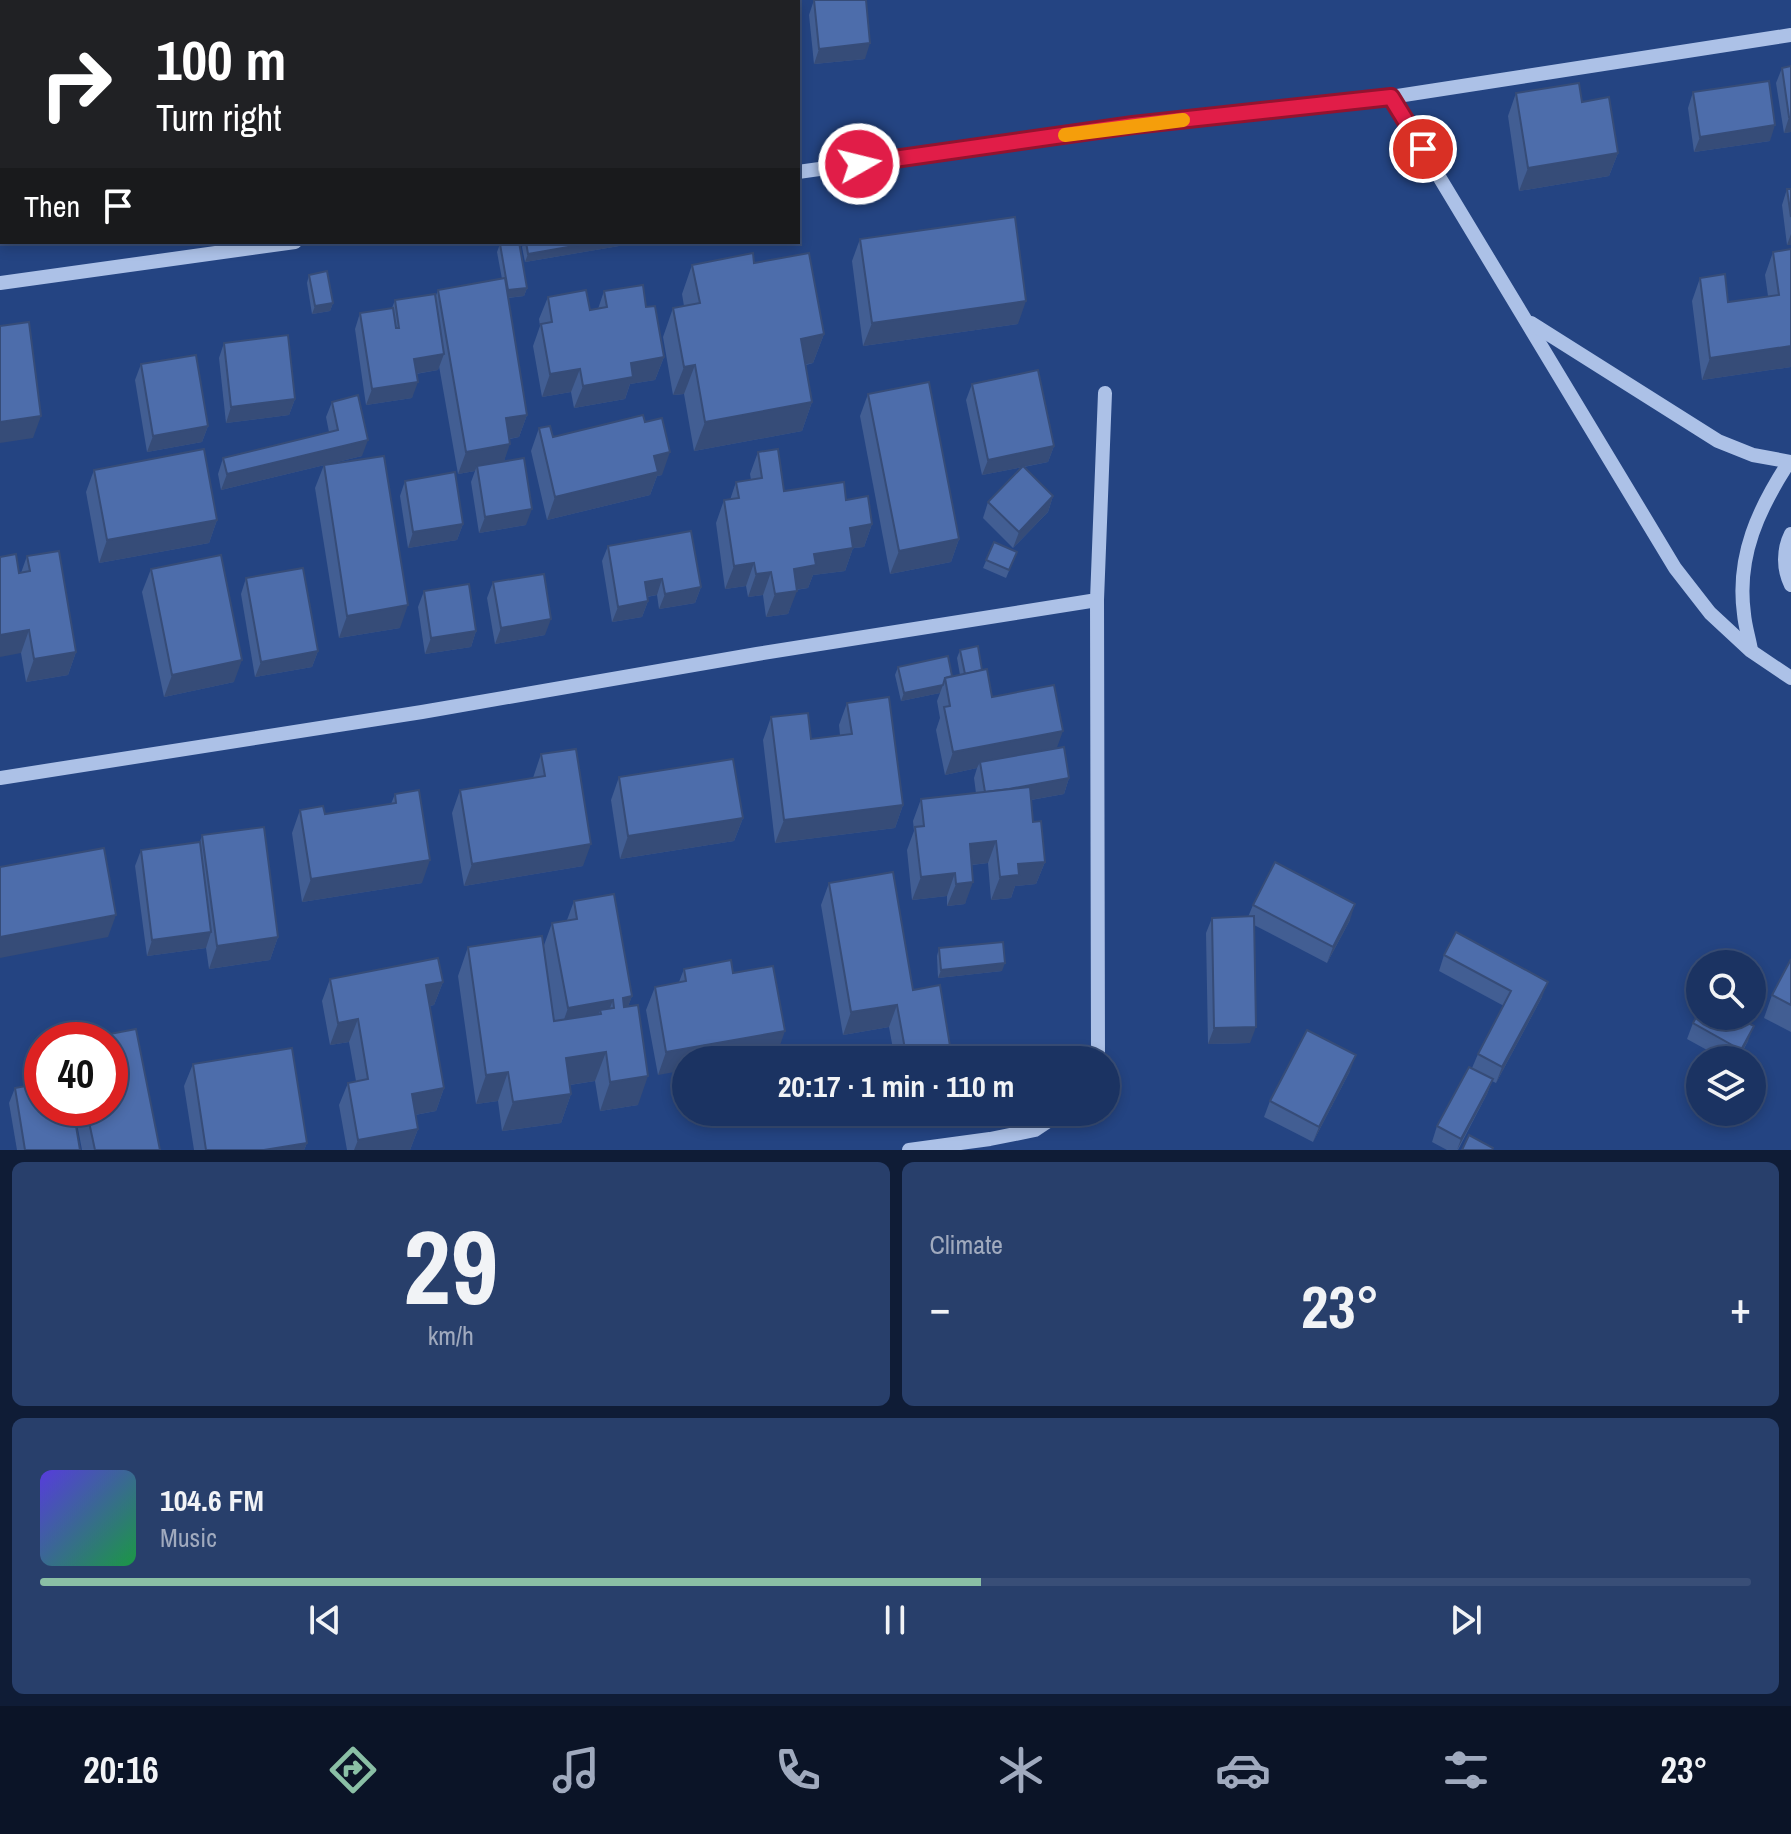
<!DOCTYPE html>
<meta charset="utf-8">
<style>
:root{--surface:#1b3362;--page:#283f6b;--text:#f1f3f6;--muted:#a0aabe;--line:#394e77;--accent:#8abfa5}
body{margin:0;font-family:"Archivo Narrow",sans-serif;background:var(--page);color:var(--text);height:100vh;display:flex;flex-direction:column;font-size:30px;white-space:nowrap}
*{box-sizing:border-box;margin:0}
p{font-size:26px;color:var(--muted)}
.icon{flex:none;width:44px;height:44px;fill:none;stroke:currentColor;stroke-width:2;stroke-linecap:round;stroke-linejoin:round}
.map{position:relative;height:1150px;overflow:hidden}
.panel{display:flex;flex-direction:column;gap:12px;padding:12px;background:#0f1c36;flex:1}
.panel>*{flex:none}
.banner{position:absolute;left:0px;top:0px;width:800px;height:244px;box-shadow:0 4px 12px #0003,0 0 0 2px var(--line);background:#202124;color:#fff;overflow:hidden}
.buttons{position:absolute;left:1686px;top:950px;display:grid;gap:16px}
.buttons a{display:grid;place-items:center;width:80px;height:80px;border-radius:50%;background:var(--surface);box-shadow:0 4px 12px #0003,0 0 0 2px var(--line);font-size:40px}
.speed{position:absolute;left:24px;top:1022px;display:flex;gap:16px;font-size:40px;font-weight:700;text-align:center}
.speed>*{display:grid;place-content:center;width:104px;height:104px;border-radius:50%;background:var(--surface);box-shadow:0 4px 12px #0003,0 0 0 2px var(--line);line-height:1}
.speed .limit{border:12px solid #d22;background:#fff;color:#111}
.pin{position:absolute;display:grid;place-items:center;width:68px;height:68px;color:#fff;margin:-34px;border:4px solid #fff;border-radius:50%;box-shadow:0 2px 8px #0007}
.me{position:absolute;width:88px;margin:-44px;rotate:82deg;stroke-linejoin:round;filter:drop-shadow(0 0 6px #0008)}
.turn{display:flex;align-items:center;gap:28px;height:168px;padding:0 24px;font-size:36px}
.turn .icon{width:104px;height:104px;stroke-width:2.5}
.turn b{display:block;font-size:56px;line-height:68px}
.then{display:flex;align-items:center;height:76px;padding:0 24px;background:#0003;gap:16px;font-size:30px}
.big{font-size:60px;font-weight:800;line-height:1.1}
.panel .card{flex:1;display:flex;flex-direction:column;justify-content:center;gap:12px;min-width:0;padding:0 28px;border-radius:12px;background:var(--page)}
.panel .dial{align-items:center;gap:0}
.dial b{font-size:104px;line-height:1}
.song{display:flex;align-items:center;gap:24px}
.cover{width:96px;height:96px;border-radius:12px;background:linear-gradient(135deg,hsl(250 70% 55%),hsl(140 70% 35%))}
.played{height:8px;border-radius:4px;background:linear-gradient(90deg,var(--accent) 55%,var(--line) 55%)}
.keys{display:flex;justify-content:space-around;direction:ltr}
.heat{display:flex;justify-content:space-between;align-items:center;font-size:44px;direction:ltr}
.panel .tiles{flex:1;display:grid;gap:12px;grid-template-columns:1fr 1fr}
.card:last-child{grid-column:span 2}
.trip{position:absolute;left:672px;top:1046px;width:448px;height:80px;border-radius:40px;background:var(--surface);box-shadow:0 4px 12px #0003,0 0 0 2px var(--line);font-weight:800;line-height:80px;text-align:center}
.menu{display:flex;height:128px;justify-content:space-around;align-items:center;background:#0b1427;color:var(--muted)}
.menu .icon{width:56px;height:56px}
.menu .selected{color:var(--accent)}
.menu b{font-size:36px;color:var(--text)}
.map>svg:first-child{display:block}
</style>
<div class="map">
<svg width="1791" height="1150" viewBox="0 0 1791 1150">
<rect width="100%" height="100%" fill="#244482"/>
<g fill="none" stroke-linecap="round" stroke-linejoin="round">
<g stroke="#acc1e7" stroke-width="14">
<polyline points="1391,97 1675,568 1710,613 1751,651 1791,678"/>
<polyline points="798,172 1133,125 1391,97 1791,35"/>
<polyline points="0,283 295,242"/>
<polyline points="1531,323 1718,441 1753,455 1791,462"/>
<path d="M1791,534C1783,550 1783,569 1791,585"/>
<path d="M1751,650C1749,638 1745,626 1744,614C1736,556 1759,508 1789,462"/>
<polyline points="0,778 422,712 757,654 1097,600 1105,393"/>
<polyline points="1097,1060 1098,1056 1097,600"/>
<polyline points="909,1150 990,1139 1035,1130 1062,1112"/>
</g>
</g>
<g fill="#425e93">
<polygon points="814,0 865,59 814,64 809,15"/>
<polygon points="1791,66 1791,132 1784,133 1776,83 1782,68"/>
<polygon points="1693,92 1770,141 1694,152 1688,108"/>
<polygon points="1516,93 1618,153 1609,176 1519,191 1508,116"/>
<polygon points="1787,189 1791,189 1791,245 1787,245 1782,205"/>
<polygon points="860,239 1018,324 863,346 852,261"/>
<polygon points="524,242 620,242 619,246 525,262 522,247"/>
<polygon points="500,244 527,288 524,296 508,298 527,415 519,437 510,439 504,461 526,525 479,533 471,482 475,471 458,474 439,366 438,370 416,374 412,398 366,405 355,329 360,313 392,308 395,300 435,298 438,290 502,279 497,252"/>
<polygon points="1791,249 1791,367 1702,380 1692,301 1700,278 1728,302 1768,296 1765,275 1773,252"/>
<polygon points="754,263 824,334 813,363 806,365 812,402 802,431 694,451 684,394 673,395 663,337 673,308 684,306 682,294 692,265"/>
<polygon points="309,275 333,303 330,311 312,314 307,283"/>
<polygon points="604,291 646,307 664,357 655,380 630,384 625,399 574,408 571,392 542,397 533,346 540,326 539,319 548,297 590,310 598,309"/>
<polygon points="224,343 295,399 289,415 226,423 219,358"/>
<polygon points="141,364 208,426 202,442 147,452 135,380"/>
<polygon points="972,384 1054,446 1048,462 1024,467 1053,496 1048,512 1013,548 983,518 988,502 1023,467 982,475 966,400"/>
<polygon points="868,394 959,539 951,562 890,574 860,416"/>
<polygon points="332,402 362,456 221,490 218,474 223,458 329,432 326,417"/>
<polygon points="645,422 662,475 657,476 650,495 547,520 531,451 539,428 553,437"/>
<polygon points="758,452 784,491 846,500 872,524 864,547 853,548 845,571 813,575 808,588 796,590 788,614 766,617 763,595 748,597 746,586 725,589 716,523 724,500 730,500 736,482 751,480 750,474"/>
<polygon points="324,465 400,628 339,638 315,488"/>
<polygon points="94,470 217,520 209,543 99,563 86,492"/>
<polygon points="405,481 463,524 457,540 408,548 400,496"/>
<polygon points="994,542 1017,552 1006,578 983,568"/>
<polygon points="608,546 701,587 695,603 659,609 657,595 647,597 648,601 642,617 612,622 602,561"/>
<polygon points="27,556 76,652 68,675 26,682 21,653 19,573 21,573"/>
<polygon points="151,569 234,682 164,697 142,592"/>
<polygon points="246,578 318,651 312,667 255,677 241,594"/>
<polygon points="493,582 545,635 495,644 487,598"/>
<polygon points="424,591 476,631 471,647 425,654 418,607"/>
<polygon points="960,650 982,670 992,697 1057,748 1069,778 1064,794 1031,800 1033,822 1045,862 1036,884 1015,886 1011,898 991,900 988,863 972,865 965,904 947,906 947,896 912,900 907,850 914,831 913,821 921,799 976,793 974,778 977,768 945,775 936,730 940,718 937,701 940,693 901,701 895,675 898,667 952,676 960,675 957,658"/>
<polygon points="847,703 903,805 895,828 775,843 763,740 771,717 811,739 840,735 839,725"/>
<polygon points="541,754 583,866 464,886 452,813 460,790 533,778"/>
<polygon points="619,777 743,818 734,841 620,859 611,800"/>
<polygon points="395,794 422,883 302,902 292,833 300,810 325,814 391,804"/>
<polygon points="202,835 278,937 270,960 209,969 206,948 147,956 135,866 141,850 200,842"/>
<polygon points="829,883 913,990 948,1060 895,1060 889,1027 843,1035 821,905"/>
<polygon points="574,901 632,996 628,1006 638,1105 600,1111 595,1081 570,1085 571,1094 561,1123 502,1131 498,1101 476,1104 458,976 468,947 543,948 552,923 567,920"/>
<polygon points="1253,905 1350,920 1327,963 1254,925 1250,1043 1208,1044 1206,933 1212,918 1248,917"/>
<polygon points="939,948 1002,971 938,978 937,956"/>
<polygon points="1444,955 1542,997 1496,1083 1492,1081 1487,1094 1458,1150 1447,1150 1432,1142 1437,1126 1472,1068 1478,1054 1504,1006 1439,971"/>
<polygon points="1791,959 1791,1032 1764,1018 1772,995"/>
<polygon points="684,969 733,973 777,1054 742,1060 686,1060 658,1075 646,1010 655,987 679,982"/>
<polygon points="330,979 443,982 434,1005 430,1006 444,1088 436,1111 415,1115 418,1129 410,1150 347,1150 339,1105 348,1083 356,1081 349,1042 330,1045 322,1001"/>
<polygon points="1693,1023 1750,1024 1748,1041 1738,1060 1725,1060 1687,1039"/>
<polygon points="136,1029 160,1150 82,1150 74,1108 110,1108 110,1040 88,1040 89,1038"/>
<polygon points="193,1064 307,1143 304,1150 194,1150 184,1086"/>
<polygon points="1350,1071 1313,1142 1264,1117 1270,1101"/>
<polygon points="15,1088 80,1150 17,1150 9,1103"/>
</g>
<g fill="#364c78">
<polygon points="286,0 326,0 325,2 285,2"/>
<polygon points="479,0 500,0 500,2 478,2"/>
<polygon points="870,43 865,59 814,64 819,49"/>
<polygon points="1789,117 1791,117 1791,132 1784,133"/>
<polygon points="1775,125 1770,141 1694,152 1700,137"/>
<polygon points="1618,153 1609,176 1519,191 1528,168"/>
<polygon points="1791,234 1791,245 1787,245"/>
<polygon points="597,242 620,242 619,246 525,262 528,254"/>
<polygon points="527,288 524,296 505,298 508,290"/>
<polygon points="1026,301 1018,324 863,346 872,323"/>
<polygon points="333,303 330,311 312,314 315,306"/>
<polygon points="824,334 813,363 790,367 801,339"/>
<polygon points="1791,346 1791,367 1702,380 1710,358"/>
<polygon points="444,354 438,370 408,375 414,359"/>
<polygon points="664,357 655,380 630,384 625,399 574,408 583,386 631,363"/>
<polygon points="695,365 684,394 673,395 684,367"/>
<polygon points="580,369 571,392 542,397 550,374"/>
<polygon points="418,382 412,398 366,405 372,389"/>
<polygon points="295,399 289,415 226,423 231,407"/>
<polygon points="812,402 802,431 694,451 705,422"/>
<polygon points="527,415 519,437 498,441 506,418"/>
<polygon points="41,416 33,438 0,443 0,422"/>
<polygon points="208,426 202,442 147,452 153,436"/>
<polygon points="368,440 362,456 221,490 227,474"/>
<polygon points="510,444 502,467 477,466 475,471 458,474 466,452"/>
<polygon points="1054,446 1048,462 982,475 988,460"/>
<polygon points="670,452 662,475 657,476 650,495 547,520 555,497 654,456"/>
<polygon points="1053,496 1048,512 1013,548 1019,532"/>
<polygon points="532,509 526,525 479,533 485,517"/>
<polygon points="217,520 209,543 99,563 107,540"/>
<polygon points="463,524 457,540 408,548 413,532"/>
<polygon points="872,524 864,547 853,548 845,571 813,575 808,588 785,591 794,569 850,528"/>
<polygon points="959,539 951,562 890,574 899,551"/>
<polygon points="754,563 746,586 725,589 734,566"/>
<polygon points="771,572 763,595 748,597 756,574"/>
<polygon points="662,579 657,595 639,598 645,582"/>
<polygon points="701,587 695,603 659,609 665,594"/>
<polygon points="797,591 788,614 766,617 775,594"/>
<polygon points="648,601 642,617 612,622 618,607"/>
<polygon points="408,605 400,628 339,638 347,616"/>
<polygon points="551,619 545,635 495,644 501,628"/>
<polygon points="29,630 21,653 0,657 0,635"/>
<polygon points="476,631 471,647 425,654 431,638"/>
<polygon points="318,651 312,667 255,677 261,662"/>
<polygon points="76,652 68,675 26,682 34,659"/>
<polygon points="242,660 234,682 164,697 172,675"/>
<polygon points="943,685 940,693 901,701 904,693"/>
<polygon points="1063,731 1055,753 980,762 977,768 945,775 953,752"/>
<polygon points="1069,778 1064,794 979,809 985,793"/>
<polygon points="903,805 895,828 775,843 784,820"/>
<polygon points="743,818 734,841 620,859 628,836"/>
<polygon points="996,841 988,863 961,866 970,844"/>
<polygon points="591,844 583,866 464,886 472,864"/>
<polygon points="430,860 422,883 302,902 311,879"/>
<polygon points="1045,862 1036,884 1015,886 1011,898 991,900 1000,877 1018,864"/>
<polygon points="955,873 947,896 912,900 921,877"/>
<polygon points="973,882 965,904 947,906 956,884"/>
<polygon points="1355,904 1350,920 1327,963 1333,947"/>
<polygon points="116,915 108,937 0,958 0,937"/>
<polygon points="211,932 206,948 147,956 152,940"/>
<polygon points="278,937 270,960 209,969 217,946"/>
<polygon points="1005,963 1002,971 938,978 941,970"/>
<polygon points="443,982 434,1005 418,1008 426,985"/>
<polygon points="1548,982 1542,997 1496,1083 1502,1067"/>
<polygon points="632,996 621,1025 623,998"/>
<polygon points="613,1000 602,1029 600,1010 593,1031 558,1037 568,1008"/>
<polygon points="897,1005 889,1027 843,1035 851,1012"/>
<polygon points="358,1019 349,1042 330,1045 338,1023"/>
<polygon points="1754,1026 1748,1041 1737,1060 1741,1050"/>
<polygon points="1256,1027 1250,1043 1208,1044 1214,1028"/>
<polygon points="785,1031 777,1054 742,1060 686,1060 686,1070 658,1075 666,1052"/>
<polygon points="606,1052 595,1081 556,1087 566,1058"/>
<polygon points="951,1052 948,1060 906,1060"/>
<polygon points="1356,1055 1350,1071 1313,1142 1319,1127"/>
<polygon points="508,1072 498,1101 476,1104 486,1075"/>
<polygon points="648,1076 638,1105 600,1111 610,1082"/>
<polygon points="1493,1079 1487,1094 1457,1150 1461,1139"/>
<polygon points="444,1088 436,1111 403,1117 412,1094"/>
<polygon points="571,1094 561,1123 502,1131 513,1102"/>
<polygon points="418,1129 410,1150 354,1150 358,1140"/>
<polygon points="307,1143 304,1150 264,1150"/>
</g>
<g fill="#4d6dab" stroke="#364c78" stroke-width="2">
<polygon points="111,0 199,0 199,2 112,2"/>
<rect x="328" y="0" width="50" height="2"/>
<rect x="502" y="0" width="49" height="2"/>
<polygon points="814,0 866,0 870,43 819,49"/>
<polygon points="1791,66 1791,117 1789,117 1782,68"/>
<polygon points="1769,81 1775,125 1700,137 1693,92"/>
<polygon points="1579,83 1582,102 1609,97 1618,153 1528,168 1516,93"/>
<polygon points="1787,189 1791,189 1791,217"/>
<polygon points="1015,217 1026,301 872,323 860,239"/>
<polygon points="512,242 519,242 527,288 508,290 500,244"/>
<polygon points="526,242 597,242 528,254"/>
<polygon points="1791,249 1791,346 1710,358 1700,278 1725,274 1728,302 1779,295 1773,252"/>
<polygon points="753,253 754,263 809,253 824,334 801,339 812,402 705,422 695,365 684,367 673,308 700,303 692,265"/>
<polygon points="327,271 333,303 315,306 309,275"/>
<polygon points="505,278 527,415 506,418 510,444 466,452 438,290"/>
<polygon points="643,285 646,307 655,306 664,357 631,363 633,377 583,386 580,369 550,374 541,324 552,322 548,297 586,290 590,310 607,307 604,291"/>
<polygon points="435,294 444,354 414,359 418,382 372,389 360,313 393,308 396,328 399,328 395,300"/>
<polygon points="29,322 41,416 0,422 0,326"/>
<polygon points="288,335 295,399 231,407 224,343"/>
<polygon points="196,355 208,426 153,436 141,364"/>
<polygon points="1038,370 1054,446 988,460 972,384"/>
<polygon points="929,382 959,539 899,551 868,394"/>
<polygon points="358,395 368,440 227,474 223,458 338,430 332,402"/>
<polygon points="643,415 645,422 662,418 670,452 654,456 658,472 555,497 539,428 550,426 553,437"/>
<polygon points="204,449 217,520 107,540 94,470"/>
<polygon points="778,449 784,491 844,482 846,500 868,496 872,524 850,528 853,548 814,554 816,565 794,569 797,591 775,594 771,572 756,574 754,563 734,566 724,500 739,498 736,482 762,478 758,452"/>
<polygon points="384,456 408,605 347,616 324,465"/>
<polygon points="524,458 532,509 485,517 477,466"/>
<polygon points="1023,466 1053,496 1019,532 988,502"/>
<polygon points="455,472 463,524 413,532 405,481"/>
<polygon points="691,531 701,587 665,594 662,579 645,582 648,601 618,607 608,546"/>
<polygon points="994,542 1017,552 1009,570 986,560"/>
<polygon points="59,551 76,652 34,659 29,630 0,635 0,557 16,554 19,573 30,571 27,556"/>
<polygon points="221,555 242,660 172,675 151,569"/>
<polygon points="303,568 318,651 261,662 246,578"/>
<polygon points="544,574 551,619 501,628 493,582"/>
<polygon points="469,584 476,631 431,638 424,591"/>
<polygon points="978,646 982,670 965,674 960,650"/>
<polygon points="948,656 952,676 945,678 943,685 904,693 898,667"/>
<polygon points="987,669 992,697 1054,685 1063,731 953,752 944,707 950,706 945,678"/>
<polygon points="889,697 903,805 784,820 771,717 808,713 811,739 852,734 847,703"/>
<polygon points="1064,747 1069,778 1009,789 985,792 980,762"/>
<polygon points="576,749 591,844 472,864 460,790 545,776 541,754"/>
<polygon points="733,759 743,818 628,836 619,777"/>
<polygon points="1030,787 1033,822 1041,821 1045,862 1018,864 1019,875 1000,877 996,841 970,844 973,882 956,884 955,873 921,877 915,827 924,826 921,799"/>
<polygon points="419,790 430,860 311,879 300,810 323,806 325,814 396,803 395,794"/>
<polygon points="264,827 278,937 217,946 202,835"/>
<polygon points="200,842 211,932 152,940 141,850"/>
<polygon points="104,848 116,915 0,937 0,867"/>
<polygon points="1275,862 1355,904 1333,947 1253,905"/>
<polygon points="893,872 913,990 940,985 951,1052 907,1060 897,1005 851,1012 829,883"/>
<polygon points="614,894 632,996 623,998 624,1007 638,1005 648,1076 610,1082 606,1052 566,1058 571,1094 513,1102 508,1072 486,1075 468,947 542,936 554,1021 601,1014 600,1010 614,1008 613,1000 568,1008 552,923 577,919 574,901"/>
<polygon points="1254,916 1256,1027 1214,1028 1212,918"/>
<polygon points="1456,932 1548,982 1502,1067 1478,1054 1511,991 1444,955"/>
<polygon points="1003,942 1005,963 941,970 939,948"/>
<polygon points="438,958 443,982 426,985 444,1088 412,1094 418,1129 358,1140 348,1083 368,1079 358,1019 338,1023 330,979"/>
<polygon points="1791,959 1791,1005 1772,995"/>
<polygon points="731,960 733,973 773,966 785,1031 666,1052 655,987 686,981 684,969"/>
<polygon points="1752,1003 1757,1006 1752,1015"/>
<polygon points="1700,1010 1700,1016 1751,1016 1748,1023 1754,1026 1741,1050 1693,1023"/>
<polygon points="136,1029 160,1150 95,1150 86,1108 110,1108 110,1040 89,1040 89,1038"/>
<polygon points="1307,1030 1356,1055 1319,1127 1270,1101"/>
<polygon points="292,1048 307,1143 264,1150 206,1150 193,1064"/>
<polygon points="1469,1067 1493,1079 1461,1139 1437,1126"/>
<polygon points="42,1083 42,1108 73,1108 80,1150 25,1150 15,1088"/>
<polygon points="1469,1135 1493,1148 1492,1150 1462,1150"/>
</g>
<g fill="none" stroke-linecap="round" stroke-linejoin="round">
<g stroke="#92132f" stroke-width="20">
<polyline id="route" points="859,164 1133,125 1391,97 1423,149"/>
</g>
<use href="#route" stroke="#e11d48" stroke-width="14"/>
<polyline stroke="#f59e0b" stroke-width="14" points="1065,135 1183,120"/>
</g>
</svg>
<div class="buttons">
<a><svg class="icon" aria-label="search" viewBox="0 0 24 24"><circle cx="10" cy="10" r="6"/><path d="M15 15l6 6"/></svg></a>
<a><svg class="icon" aria-label="layers" viewBox="0 0 24 24"><path d="M12 4l9 5-9 5-9-5zM3 14l9 5 9-5"/></svg></a>
</div>
<div class="speed"><div class="limit">40</div></div>
<div class="pin" style="left:1423px;top:149px;background:#d93025"><svg class="icon" aria-label="arrive" viewBox="0 0 24 24"><path d="M6 21V4h12l-3 4 3 4H6"/></svg></div>
<svg class="me" style="left:859px;top:164px" viewBox="-20 -20 40 40"><circle r="17" fill="#e11d48" stroke="#fff" stroke-width="3"/><path d="M0-11L8 9 0 5-8 9z" fill="#fff"/></svg>
<div class="trip">20:17 · 1 min · 110 m</div>
<div class="banner">
<div class="turn"><svg class="icon" aria-label="right" viewBox="0 0 24 24"><path d="M7 20v-9h11M14 6l5 5-5 5"/></svg><div><b>100 m</b>Turn right</div></div>
<div class="then">Then<svg class="icon" aria-label="arrive" viewBox="0 0 24 24"><path d="M6 21V4h12l-3 4 3 4H6"/></svg></div>
</div>
</div>
<section class="panel">
<div class="tiles">
<div class="card dial"><b>29</b><p>km/h</p></div>
<div class="card"><p>Climate</p>
<div class="heat"><a>−</a><b class="big">23°</b><a>+</a></div>
</div>
<div class="card">
<div class="song"><i class="cover"></i><div><b>104.6 FM</b><p>Music</p></div></div>
<div class="played"></div>
<div class="keys"><svg class="icon" aria-label="previous" viewBox="0 0 24 24"><path d="M18 5L8 12l10 7zM5 5v14"/></svg><svg class="icon" aria-label="pause" viewBox="0 0 24 24"><path d="M8 5v14M16 5v14"/></svg><svg class="icon" aria-label="next" viewBox="0 0 24 24"><path d="M6 5l10 7-10 7zM19 5v14"/></svg></div>
</div>
</div>
</section>
<nav class="menu">
<b>20:16</b>
<svg class="icon selected" aria-label="directions" viewBox="0 0 24 24"><path d="M12 3l9 9-9 9-9-9zM9 14v-3h6M13 9l2 2-2 2"/></svg>
<svg class="icon" aria-label="music" viewBox="0 0 24 24"><path d="M9 18V5l10-2v13"/><circle cx="6" cy="18" r="3"/><circle cx="16" cy="16" r="3"/></svg>
<svg class="icon" aria-label="phone" viewBox="0 0 24 24"><path d="M5 4h4l2 5-3 2q2 4 5 5l2-3 5 2v4C11 20 4 13 5 4z"/></svg>
<svg class="icon" aria-label="climate" viewBox="0 0 24 24"><path d="M12 3v18M4 7l16 10M4 17L20 7"/></svg>
<svg class="icon" aria-label="car" viewBox="0 0 24 24"><path d="M5 17H2v-5l4-1 3-4h7l3 4 3 1v5h-3M9 17h6M6 11h13"/><circle cx="7" cy="17" r="2"/><circle cx="17" cy="17" r="2"/></svg>
<svg class="icon" aria-label="filters" viewBox="0 0 24 24"><path d="M4 7h16M4 17h16"/><circle cx="9" cy="7" r="2"/><circle cx="15" cy="17" r="2"/></svg>
<b>23°</b>
</nav>
